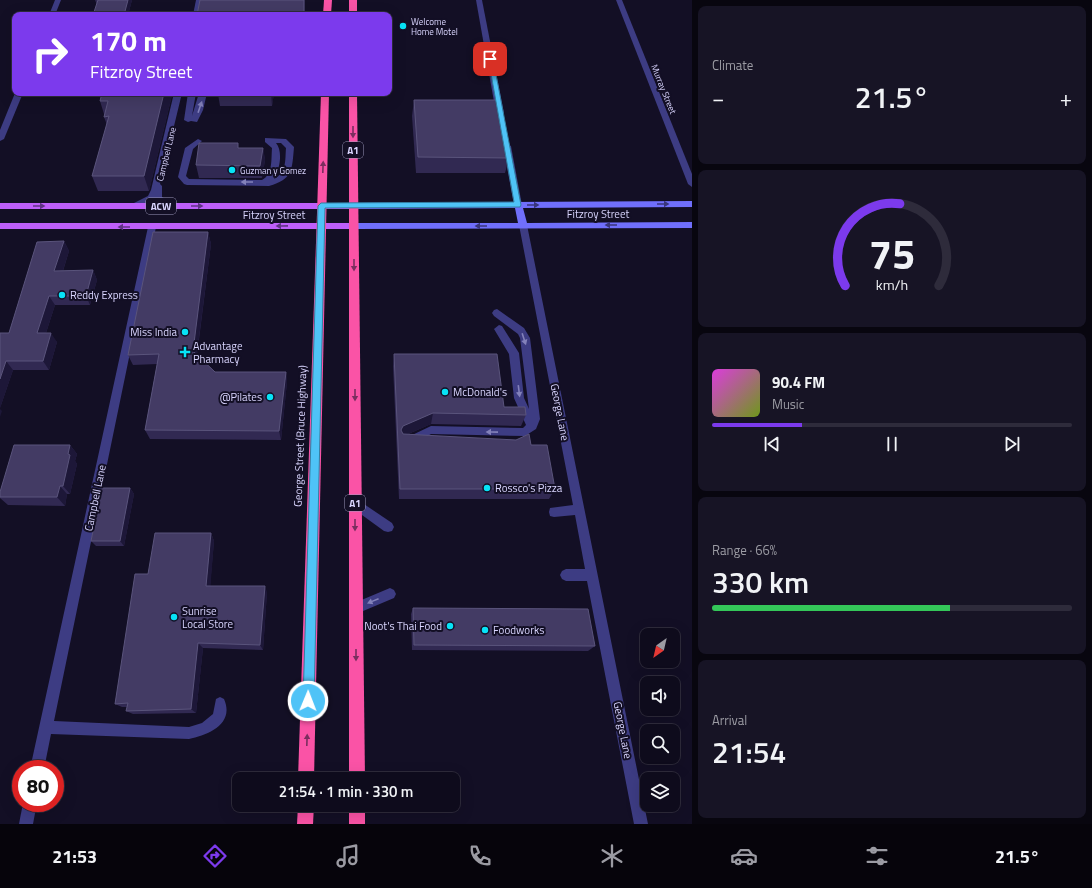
<!DOCTYPE html>
<meta charset="utf-8">
<style>
:root{--surface:#0e0b1c;--page:#171425;--text:#f1f3f6;--muted:#9b9ba3;--line:#2e2b3b;--accent:#7c3aed}
body{margin:0;font-family:"Titillium Web",sans-serif;background:var(--page);color:var(--text);height:100vh;display:flex;flex-direction:column;font-size:15px;white-space:nowrap}
*{box-sizing:border-box;margin:0}
p{font-size:13px;color:var(--muted)}
.icon{flex:none;width:22px;height:22px;fill:none;stroke:currentColor;stroke-width:2;stroke-linecap:round;stroke-linejoin:round}
.map{position:relative;flex:1;overflow:hidden}
.side{display:flex;flex-direction:column;gap:6px;padding:6px;background:#08060f;width:400px}
.side>*{flex:none}
.top-card{position:absolute;left:12px;top:12px;width:380px;height:84px;border-radius:8px;box-shadow:0 4px 16px #0002,0 0 0 1px var(--line);background:#7c3aed;color:#fff;overflow:hidden}
.needle{width:26px;rotate:214deg}
.tools{position:absolute;left:640px;top:628px;display:grid;gap:8px}
.tools a{display:grid;place-items:center;width:40px;height:40px;border-radius:8px;background:var(--surface);box-shadow:0 4px 16px #0002,0 0 0 1px var(--line);font-size:20px}
.speed{position:absolute;left:12px;top:760px;display:flex;gap:8px;font-size:20px;font-weight:700;text-align:center}
.speed>*{display:grid;place-content:center;width:52px;height:52px;border-radius:50%;background:var(--surface);box-shadow:0 4px 16px #0002,0 0 0 1px var(--line);line-height:1}
.speed .limit{border:6px solid #d22;background:#fff;color:#111}
.pin{position:absolute;display:grid;place-items:center;width:34px;height:34px;color:#fff;margin:-17px;border-radius:8px;box-shadow:0 2px 6px #0006}
.me{position:absolute;width:44px;margin:-22px;rotate:1deg;stroke-linejoin:round;filter:drop-shadow(0 0 3px #0008)}
.turn{display:flex;align-items:center;gap:14px;height:84px;padding:0 12px;font-size:18px}
.turn .icon{width:52px;height:52px;stroke-width:2.5}
.turn b{display:block;font-size:28px;line-height:34px}
.big{font-size:30px;font-weight:600;line-height:1.1}
.side .tile{flex:1;display:flex;flex-direction:column;justify-content:center;gap:6px;min-width:0;padding:0 14px;border-radius:8px;background:var(--page)}
.side .dial{align-items:center;gap:0}
.dial svg{height:104px;overflow:visible;fill:none;stroke:var(--line);stroke-width:7;stroke-linecap:round;text-anchor:middle}
.dial text{fill:var(--text);stroke:none}
.song{display:flex;align-items:center;gap:12px}
.cover{width:48px;height:48px;border-radius:6px;background:linear-gradient(135deg,hsl(300 70% 55%),hsl(80 70% 35%))}
.played{height:4px;border-radius:2px;background:linear-gradient(90deg,var(--accent) 25%,var(--line) 25%)}
.keys{display:flex;justify-content:space-around;direction:ltr}
.heat{display:flex;justify-content:space-between;align-items:center;font-size:22px;direction:ltr}
.charge{height:6px;border-radius:3px;background:linear-gradient(90deg,#34c759 66%,var(--line) 0)}
.trip{position:absolute;left:232px;top:772px;width:228px;height:40px;border-radius:8px;background:var(--surface);box-shadow:0 4px 16px #0002,0 0 0 1px var(--line);font-weight:600;line-height:40px;text-align:center}
.menu{display:flex;height:64px;justify-content:space-around;align-items:center;background:#06040b;color:var(--muted)}
.menu .icon{width:28px;height:28px}
.menu .selected{color:var(--accent)}
.menu b{font-size:18px;color:var(--text)}
main{display:flex;flex:1;min-height:0}
.map>svg:first-child{display:block}
</style>
<main>
<div class="map">
<svg width="692" height="824" viewBox="0 0 692 824">
<rect width="100%" height="100%" fill="#130f25"/>
<g fill="none" stroke-linecap="round" stroke-linejoin="round">
<g fill="#3d3c83" fill-rule="evenodd">
<polygon points="196,0 202,0 199,15 193,15"/>
<polygon points="476,0 482,0 504,113 500,115 496,113"/>
<polygon points="174,93 182,93 160,184 162,186 162,197 178,206 174,209 171,208 154,199 138,208 132,208 132,204 148,196 151,190"/>
<polygon points="188,93 196,93 192,116 199,93 207,93 203,110 197,122 191,121 188,122 184,120"/>
<path d="M265,138L286,139L294,147C292,170 293,179 269,186L187,185L184,184L178,177L185,148L198,139L202,141L193,149L186,176L189,179L262,180C273,174 271,160 272,148L265,142ZM276,143H281L286,148C285,160 287,172 274,179C280,170 283,151 276,143Z"/>
<polygon points="504,144 507,144 511,146 522,205 518,208 514,205 503,146"/>
<polygon points="523,222 527,225 648,824 634,824 587,581 566,581 562,579 560,575 562,571 566,569 585,569 575,515 554,517 550,516 549,512 550,508 573,505 519,225"/>
<path d="M152,224L156,227L54,721L189,727L202,723L213,714L216,699L220,697L224,699C235,724 208,735 189,739L51,734L44,769H30L148,227Z"/>
<polygon points="497,309 524,328 530,338 540,419 536,429 525,436 431,434 416,443 410,446 406,444 405,441 406,438 431,426 523,428 526,425 514,398 509,354 494,329 499,325 502,326 519,353 524,398 529,409 520,338 518,334 494,316 492,313 494,310"/>
<polygon points="355,498 392,523 394,527 392,531 388,532 384,531 351,507 350,503 351,499"/>
<polygon points="390,588 394,590 396,594 394,598 356,614 352,612 350,608 352,604"/>
<polygon points="23,803 37,803 33,824 19,824"/>
</g>
<g fill="#3d3c83" fill-rule="evenodd">
<polygon points="55,0 61,0 55,15 49,15"/>
<polygon points="616,0 622,0 692,174 692,187 688,184"/>
<polygon points="15,93 23,93 4,139 0,141 0,130"/>
</g>
<polygon fill="#706ffb" fill-rule="evenodd" points="692,201 692,207 523,208 527,223 692,222 692,228 354,229 350,226 354,223 518,223 515,208 354,209 350,206 354,203"/>
<g fill="#be5ffa" fill-rule="evenodd">
<polygon points="0,203 354,203 358,206 354,209 0,209"/>
<polygon points="0,223 354,223 358,226 354,229 0,229"/>
</g>
<g fill="#fa53a6" fill-rule="evenodd">
<polygon points="324,0 332,0 331,15 323,15"/>
<rect x="349" y="0" width="8" height="15"/>
<polygon points="321,93 329,93 314,779 298,779"/>
<polygon points="349,93 357,93 365,779 349,779"/>
<polygon points="298,805 314,805 313,824 297,824"/>
<rect x="349" y="805" width="16" height="19"/>
</g>
</g>
<g fill="#312952">
<polygon points="95,0 132,0 128,15 93,15 97,5"/>
<polygon points="78,93 171,93 172,95 149,191 98,191 92,176 107,125 104,117 104,114 100,101 102,94 78,94"/>
<polygon points="214,93 274,93 272,106 220,106 218,94 214,94"/>
<polygon points="414,100 509,158 505,173 416,173 412,116"/>
<polygon points="263,148 265,160 262,178 199,178 196,165"/>
<polygon points="208,232 211,244 197,355 215,372 286,372 287,382 281,440 150,439 145,430 157,364 133,365 128,355"/>
<polygon points="64,241 69,251 63,271 93,270 97,280 90,305 55,305 46,333 57,342 49,370 13,370 0,408 9,333"/>
<polygon points="394,354 504,407 526,415 521,426 431,424 406,435 531,445 555,489 549,499 399,499 393,366"/>
<polygon points="70,445 77,454 75,461 77,464 70,494 67,494 65,506 8,505 0,498 0,492"/>
<polygon points="130,488 134,494 124,546 96,546 91,541"/>
<polygon points="211,533 214,541 210,586 267,592 263,650 203,648 196,713 133,714 126,711 127,707 122,707 115,704 148,574"/>
<polygon points="413,608 595,646 588,651 412,650 411,614"/>
</g>
<g fill="#1d1738">
<polygon points="128,0 132,0 128,15 124,15"/>
<rect x="304" y="0" width="1" height="15"/>
<polygon points="164,93 171,93 172,95 149,191 144,176"/>
<polygon points="271,93 274,93 272,106"/>
<polygon points="263,148 265,160 262,178 260,166"/>
<polygon points="208,232 211,244 196,361 193,351"/>
<polygon points="64,241 69,251 60,280 54,271"/>
<polygon points="93,270 97,280 90,305 86,296"/>
<polygon points="49,296 55,305 43,342 37,333"/>
<polygon points="51,333 57,342 49,370 43,361"/>
<polygon points="6,361 13,370 0,408 0,379"/>
<polygon points="286,372 287,382 281,440 279,431"/>
<polygon points="0,409 2,411 0,417"/>
<polygon points="433,413 431,424 401,437 401,430 403,426"/>
<polygon points="70,445 77,454 75,461 77,464 70,494 63,486 68,454"/>
<polygon points="60,486 67,494 65,506 57,497"/>
<polygon points="130,488 134,494 124,546 120,541"/>
<polygon points="211,533 214,541 210,592 206,586"/>
<polygon points="265,586 267,592 263,650 260,645"/>
<polygon points="198,643 203,648 196,713 191,709"/>
</g>
<g fill="#433b64" stroke="#5a547c">
<polygon points="98,0 128,0 124,15 93,15"/>
<polygon points="200,0 304,0 304,15 197,15"/>
<polygon points="102,93 164,93 144,176 92,176 109,116 104,117 108,101 100,101"/>
<polygon points="414,100 499,100 509,158 418,157"/>
<polygon points="199,143 238,143 238,148 263,148 260,166 196,165"/>
<polygon points="153,232 208,232 193,351 215,372 286,372 279,431 145,430 159,354 128,355"/>
<polygon points="64,241 54,271 93,270 86,296 49,296 37,333 51,333 43,361 6,361 0,379 0,333 9,333 37,242"/>
<polygon points="394,354 497,354 504,407 525,407 526,415 433,413 403,426 401,430 403,434 516,440 529,434 531,445 547,445 555,489 400,489"/>
<polygon points="14,445 70,445 68,454 70,455 63,486 60,486 57,497 0,497 0,492"/>
<polygon points="102,488 130,488 120,541 91,541"/>
<polygon points="155,533 211,533 206,586 265,586 260,645 198,643 191,709 126,711 128,703 115,704 135,574 148,574"/>
<polygon points="413,608 588,609 595,646 414,645"/>
</g>
<defs><path id="oneway-solid" d="M-6-.8H1V-3.2L6.5 0L1 3.2V.8H-6Z"/></defs>
<g fill="#8381ba">
<use href="#oneway-solid" transform="translate(200 107) rotate(-71)"/>
<use href="#oneway-solid" transform="translate(247 182) rotate(-180)"/>
<use href="#oneway-solid" transform="translate(524 339) rotate(72)"/>
<use href="#oneway-solid" transform="translate(519 391) rotate(83)"/>
<use href="#oneway-solid" transform="translate(492 432) rotate(-179)"/>
<use href="#oneway-solid" transform="translate(373 601) rotate(158)"/>
</g>
<g fill="#7b2e5f">
<use href="#oneway-solid" transform="translate(353 132) rotate(90)"/>
<use href="#oneway-solid" transform="translate(323 167) rotate(-88)"/>
<use href="#oneway-solid" transform="translate(354 265) rotate(90)"/>
<use href="#oneway-solid" transform="translate(355 395) rotate(90)"/>
<use href="#oneway-solid" transform="translate(355 525) rotate(90)"/>
<use href="#oneway-solid" transform="translate(356 655) rotate(90)"/>
<use href="#oneway-solid" transform="translate(307 740) rotate(-88)"/>
</g>
<g fill="#38357b">
<use href="#oneway-solid" transform="translate(663 204)"/>
<use href="#oneway-solid" transform="translate(533 205)"/>
<use href="#oneway-solid" transform="translate(611 225) rotate(180)"/>
<use href="#oneway-solid" transform="translate(481 226) rotate(180)"/>
</g>
<g fill="#603385">
<use href="#oneway-solid" transform="translate(39 206)"/>
<use href="#oneway-solid" transform="translate(197 206)"/>
<use href="#oneway-solid" transform="translate(282 226) rotate(179)"/>
<use href="#oneway-solid" transform="translate(124 227) rotate(-180)"/>
</g>
<polygon fill="#4fc3f7" stroke="#337fa1" points="488,57 493,59 521,205 520,207 325,208 314,701 312,705 308,706 304,705 303,701 318,206 321,203 514,202"/>
<g fill="#07e3f7" stroke="#130f25" stroke-width="1.5">
<circle cx="403" cy="26" r="4"/>
<circle cx="232" cy="170" r="4"/>
<circle cx="62" cy="295" r="4"/>
<circle cx="185" cy="332" r="4"/>
<path d="M183 346h4v4h4v4h-4v4h-4v-4h-4v-4h4z"/>
<circle cx="445" cy="392" r="4"/>
<circle cx="270" cy="397" r="4"/>
<circle cx="487" cy="488" r="4"/>
<circle cx="174" cy="617" r="4"/>
<circle cx="450" cy="626" r="4"/>
<circle cx="485" cy="630" r="4"/>
</g>
<g text-anchor="middle" dominant-baseline="central" stroke-width="4" stroke-linejoin="round" paint-order="stroke">
<g font-size="9" fill="#d9d5fe" stroke="#130f25" text-anchor="start">
<text x="411" y="21">Welcome<tspan x="411" dy="10">Home Motel</tspan></text>
<text x="240" y="170">Guzman y Gomez</text>
</g>
<g font-size="9" fill="#d9d5fe" stroke="#130f25">
<text transform="translate(664 89) rotate(68)">Murray Street</text>
<text transform="translate(166 154) rotate(-76)">Campbell Lane</text>
</g>
<g fill="#130f25" stroke="#9e9abd" stroke-width="1">
<rect x="343" y="142" width="20" height="16" rx="3"/>
<rect x="146" y="198" width="30" height="16" rx="3"/>
<rect x="345" y="495" width="20" height="16" rx="3"/>
</g>
<g font-size="10" font-weight="bold" fill="#d9d5fe">
<text x="353" y="150">A1</text>
<text x="161" y="206">ACW</text>
<text x="355" y="503">A1</text>
</g>
<g font-size="11" fill="#d9d5fe" stroke="#130f25">
<text x="598" y="214">Fitzroy Street</text>
<text x="274" y="215">Fitzroy Street</text>
<text transform="translate(560 412) rotate(79)">George Lane</text>
<text transform="translate(300 436) rotate(-88)">George Street (Bruce Highway)</text>
<text transform="translate(95 498) rotate(-78)">Campbell Lane</text>
<text transform="translate(623 730) rotate(79)">George Lane</text>
</g>
<g font-size="11" fill="#d9d5fe" stroke="#130f25" text-anchor="start">
<text x="70" y="295">Reddy Express</text>
<text x="177" y="332" text-anchor="end">Miss India</text>
<text x="193" y="346">Advantage<tspan x="193" dy="13">Pharmacy</tspan></text>
<text x="453" y="392">McDonald's</text>
<text x="262" y="397" text-anchor="end">@Pilates</text>
<text x="495" y="488">Rossco's Pizza</text>
<text x="182" y="611">Sunrise<tspan x="182" dy="13">Local Store</tspan></text>
<text x="442" y="626" text-anchor="end">Noot's Thai Food</text>
<text x="493" y="630">Foodworks</text>
</g>
</g>
</svg>
<div class="tools">
<a><svg class="needle" viewBox="-14 -14 28 28"><path d="M0-13l5 13h-10z" fill="#e53935"/><path d="M0 13l5-13h-10z" fill="#9b9ba3"/></svg></a>
<a><svg class="icon" aria-label="sound" viewBox="0 0 24 24"><path d="M4 9h4l5-4v14l-5-4H4zM17 9q2 3 0 6"/></svg></a>
<a><svg class="icon" aria-label="search" viewBox="0 0 24 24"><circle cx="10" cy="10" r="6"/><path d="M15 15l6 6"/></svg></a>
<a><svg class="icon" aria-label="layers" viewBox="0 0 24 24"><path d="M12 4l9 5-9 5-9-5zM3 14l9 5 9-5"/></svg></a>
</div>
<div class="speed"><div class="limit">80</div></div>
<div class="pin" style="left:490px;top:59px;background:#d93025"><svg class="icon" aria-label="arrive" viewBox="0 0 24 24"><path d="M6 21V4h12l-3 4 3 4H6"/></svg></div>
<svg class="me" style="left:308px;top:701px" viewBox="-20 -20 40 40"><circle r="17" fill="#4fc3f7" stroke="#fff" stroke-width="3"/><path d="M0-11L8 9 0 5-8 9z" fill="#fff"/></svg>
<div class="trip">21:54 · 1 min · 330 m</div>
<div class="top-card">
<div class="turn"><svg class="icon" aria-label="right" viewBox="0 0 24 24"><path d="M7 20v-9h11M14 6l5 5-5 5"/></svg><div><b>170 m</b>Fitzroy Street</div></div>
</div>
</div>
<section class="side">
<div class="tile"><p>Climate</p>
<div class="heat"><a>−</a><b class="big">21.5°</b><a>+</a></div>
</div>
<div class="tile dial"><svg viewBox="0 0 100 80">
<path d="M14 69A42 42 0 1 1 86 69"/>
<path d="M14 69A42 42 0 0 1 56 6" stroke="#7c3aed"/>
<text x="50" y="56" font-size="32" font-weight="700">75</text>
<text x="50" y="72" font-size="11">km/h</text>
</svg></div>
<div class="tile">
<div class="song"><i class="cover"></i><div><b>90.4 FM</b><p>Music</p></div></div>
<div class="played"></div>
<div class="keys"><svg class="icon" aria-label="previous" viewBox="0 0 24 24"><path d="M18 5L8 12l10 7zM5 5v14"/></svg><svg class="icon" aria-label="pause" viewBox="0 0 24 24"><path d="M8 5v14M16 5v14"/></svg><svg class="icon" aria-label="next" viewBox="0 0 24 24"><path d="M6 5l10 7-10 7zM19 5v14"/></svg></div>
</div>
<div class="tile"><p>Range · 66%</p><b class="big">330 km</b><div class="charge"></div></div>
<div class="tile"><p>Arrival</p><b class="big">21:54</b></div>
</section>
</main>
<nav class="menu">
<b>21:53</b>
<svg class="icon selected" aria-label="directions" viewBox="0 0 24 24"><path d="M12 3l9 9-9 9-9-9zM9 14v-3h6M13 9l2 2-2 2"/></svg>
<svg class="icon" aria-label="music" viewBox="0 0 24 24"><path d="M9 18V5l10-2v13"/><circle cx="6" cy="18" r="3"/><circle cx="16" cy="16" r="3"/></svg>
<svg class="icon" aria-label="phone" viewBox="0 0 24 24"><path d="M5 4h4l2 5-3 2q2 4 5 5l2-3 5 2v4C11 20 4 13 5 4z"/></svg>
<svg class="icon" aria-label="climate" viewBox="0 0 24 24"><path d="M12 3v18M4 7l16 10M4 17L20 7"/></svg>
<svg class="icon" aria-label="car" viewBox="0 0 24 24"><path d="M5 17H2v-5l4-1 3-4h7l3 4 3 1v5h-3M9 17h6M6 11h13"/><circle cx="7" cy="17" r="2"/><circle cx="17" cy="17" r="2"/></svg>
<svg class="icon" aria-label="filters" viewBox="0 0 24 24"><path d="M4 7h16M4 17h16"/><circle cx="9" cy="7" r="2"/><circle cx="15" cy="17" r="2"/></svg>
<b>21.5°</b>
</nav>
